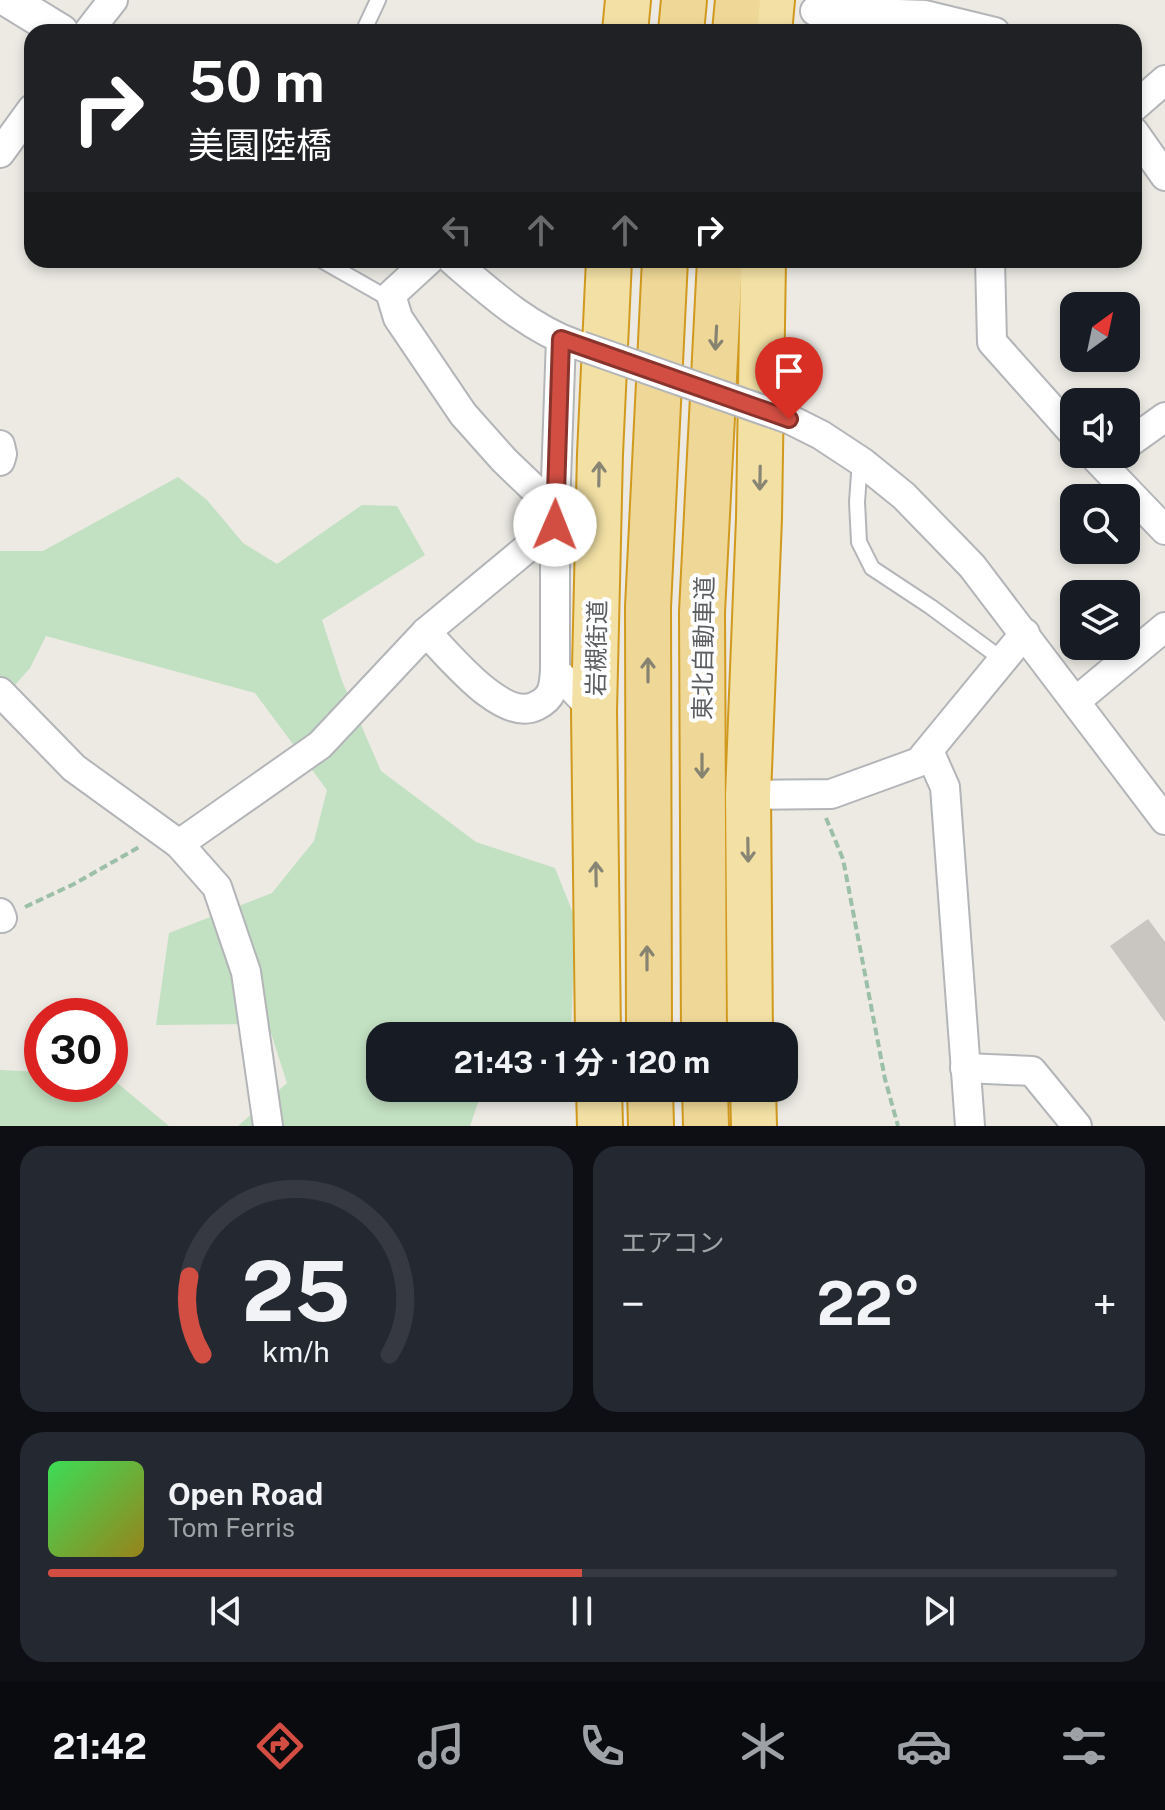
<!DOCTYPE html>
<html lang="ja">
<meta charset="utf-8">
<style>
:root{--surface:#171b24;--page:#242831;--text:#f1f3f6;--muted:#9ea1a6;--line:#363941;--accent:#d24e43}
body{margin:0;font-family:"Public Sans","Noto Sans JP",sans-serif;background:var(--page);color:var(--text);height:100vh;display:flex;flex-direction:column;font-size:30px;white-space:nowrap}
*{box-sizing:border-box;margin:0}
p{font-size:26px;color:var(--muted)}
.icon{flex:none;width:44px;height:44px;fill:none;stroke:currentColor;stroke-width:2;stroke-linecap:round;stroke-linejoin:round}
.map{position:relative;height:1126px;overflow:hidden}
.details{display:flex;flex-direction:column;gap:20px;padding:20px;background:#0d0f14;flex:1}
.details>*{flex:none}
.guide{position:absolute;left:24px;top:24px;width:1118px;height:244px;border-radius:24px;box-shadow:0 4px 12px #0003;background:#202124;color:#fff;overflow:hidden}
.needle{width:52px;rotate:33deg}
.tools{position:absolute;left:1060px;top:292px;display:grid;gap:16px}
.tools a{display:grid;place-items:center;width:80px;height:80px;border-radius:16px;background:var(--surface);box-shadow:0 4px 12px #0003;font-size:40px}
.speed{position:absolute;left:24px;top:998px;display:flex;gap:16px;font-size:40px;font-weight:700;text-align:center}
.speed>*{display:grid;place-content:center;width:104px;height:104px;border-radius:50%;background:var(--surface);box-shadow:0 4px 12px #0003;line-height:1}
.speed .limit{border:12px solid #d22;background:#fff;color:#111}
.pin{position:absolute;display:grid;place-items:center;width:68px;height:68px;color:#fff;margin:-82px -34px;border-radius:50% 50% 50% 0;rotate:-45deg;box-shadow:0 0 8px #0007}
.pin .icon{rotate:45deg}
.me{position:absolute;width:88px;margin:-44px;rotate:1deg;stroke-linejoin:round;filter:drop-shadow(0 0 6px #0008)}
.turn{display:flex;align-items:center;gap:28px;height:168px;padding:0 32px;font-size:36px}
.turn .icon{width:104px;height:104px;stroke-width:2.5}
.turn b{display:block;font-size:56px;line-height:68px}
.lanes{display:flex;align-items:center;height:76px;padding:0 32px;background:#0003;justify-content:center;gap:40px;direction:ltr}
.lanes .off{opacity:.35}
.big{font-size:60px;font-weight:700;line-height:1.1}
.details .card{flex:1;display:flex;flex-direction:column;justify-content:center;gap:12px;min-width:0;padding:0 28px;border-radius:24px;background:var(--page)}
.details .dial{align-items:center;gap:0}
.dial svg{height:208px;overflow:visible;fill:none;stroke:var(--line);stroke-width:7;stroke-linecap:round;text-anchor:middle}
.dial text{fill:var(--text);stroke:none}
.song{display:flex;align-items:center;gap:24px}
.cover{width:96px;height:96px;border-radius:12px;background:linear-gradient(135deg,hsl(130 70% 55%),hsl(50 70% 35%))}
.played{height:8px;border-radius:4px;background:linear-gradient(90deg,var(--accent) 50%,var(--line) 50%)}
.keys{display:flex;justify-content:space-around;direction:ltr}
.heat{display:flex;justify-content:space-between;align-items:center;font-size:44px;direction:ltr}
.details .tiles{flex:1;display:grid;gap:20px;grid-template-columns:1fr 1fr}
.card:last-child{grid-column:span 2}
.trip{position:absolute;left:366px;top:1022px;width:432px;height:80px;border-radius:24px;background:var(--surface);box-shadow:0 4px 12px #0003;font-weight:700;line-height:80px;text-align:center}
.dock{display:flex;height:128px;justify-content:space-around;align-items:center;background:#090b0e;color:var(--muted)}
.dock .icon{width:56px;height:56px}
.dock .active{color:var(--accent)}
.dock b{font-size:36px;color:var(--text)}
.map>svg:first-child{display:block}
</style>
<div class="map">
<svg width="1165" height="1126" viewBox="0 0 1165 1126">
<rect width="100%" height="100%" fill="#eceae3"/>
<g fill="#c2e0c2">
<polygon points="178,477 207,500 243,543 277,564 362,505 397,506 425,555 322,620 342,681 381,771 476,842 555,868 575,918 571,1036 380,1036 380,1088 564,1088 561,1095 482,1091 470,1126 238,1126 287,1083 268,1024 156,1025 169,933 272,893 314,841 327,790 255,693 46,636 30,668 0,702 0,551 43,551"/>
<polygon points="0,1070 42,1072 42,1084 110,1084 110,1077 169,1126 0,1126"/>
</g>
<polygon fill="#c9c6c1" points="1148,919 1165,942 1165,1022 1110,946"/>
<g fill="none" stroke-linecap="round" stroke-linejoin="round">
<g stroke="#b3b5b8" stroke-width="18">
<g id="service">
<polyline points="363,32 378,0"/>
<polyline points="321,260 393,301"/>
<polyline points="860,460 857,502 859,542 872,568 931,607 1003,660"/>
</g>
</g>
<g stroke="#b3b5b8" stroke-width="32">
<g id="minor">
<polyline points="815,11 925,15 995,32"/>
<polyline points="88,32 113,0"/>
<polyline points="1134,107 1165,80"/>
<polyline points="1134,132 1165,176"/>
<polyline points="0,153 32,109"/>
<polyline points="429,260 391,295 398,318 463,414 504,460 555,509"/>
<path d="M452,260C489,292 530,329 577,345"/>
<polyline points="990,260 992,342 1074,434"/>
<polyline points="561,339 555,509 555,670 594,711"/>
<polyline points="789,419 821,435 862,462 904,496 972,566 1165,820"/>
<polyline points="0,445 2,454 0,461"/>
<polyline points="1126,445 1165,417"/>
<polyline points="1092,454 1165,530"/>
<path d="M426,632C448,654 502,723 536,706C553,698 554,687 555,670"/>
<polyline points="0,692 74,768 179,844 217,887 246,972 268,1126"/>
<polyline points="1076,701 1165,627"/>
<polyline points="929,751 945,787 970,1126"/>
<polyline points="748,795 831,794 919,762 1025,633"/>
<polyline points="179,844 320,745 426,632 555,525"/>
<polyline points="0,913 2,918"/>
<polyline points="965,1068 1032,1071 1077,1126"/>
</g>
</g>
<g stroke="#b3b5b8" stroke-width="38">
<polyline id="tertiary" points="9,0 61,32"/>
</g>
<g stroke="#d1991d" stroke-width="48">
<g id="trunk">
<polyline points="625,32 628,0"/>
<polyline points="769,32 772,0"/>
<polyline points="598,1036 594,711 600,454 609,260"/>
<polyline points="750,1036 748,795 759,518 763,260"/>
<polyline points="599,1088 600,1126"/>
<polyline points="753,1088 754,1126"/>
</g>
</g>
<g stroke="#d1991d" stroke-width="48">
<g id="motorway">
<polyline points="681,32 684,0"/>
<polyline points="735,32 738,0"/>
<polyline points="649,1036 648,607 665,260"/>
<polyline points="704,1036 702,612 720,260"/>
<polyline points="650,1088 651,1126"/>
<polyline points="705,1088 706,1126"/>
</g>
</g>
<g stroke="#9cc0a7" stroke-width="4" stroke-dasharray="8 4" stroke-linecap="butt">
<polyline points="826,818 843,859 885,1079 898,1126"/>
<polyline points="25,907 74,884 141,846"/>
</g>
<use href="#service" stroke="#fff" stroke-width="14"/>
<use href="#minor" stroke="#fff" stroke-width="28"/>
<use href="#tertiary" stroke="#fff" stroke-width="34"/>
<use href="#trunk" stroke="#f2e0a4" stroke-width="44"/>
<use href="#motorway" stroke="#efd897" stroke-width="44"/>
<g stroke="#b3b5b8" stroke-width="32" stroke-linecap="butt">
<polyline id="minor-bridge" points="581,346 789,419"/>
</g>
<use href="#minor-bridge" stroke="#fff" stroke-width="28"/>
</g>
<defs><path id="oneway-shaft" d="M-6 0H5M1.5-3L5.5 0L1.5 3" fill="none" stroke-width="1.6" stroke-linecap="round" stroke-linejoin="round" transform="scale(2)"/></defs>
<g stroke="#878371">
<use href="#oneway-shaft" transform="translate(716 338) rotate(93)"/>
<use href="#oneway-shaft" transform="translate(648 670) rotate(-90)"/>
<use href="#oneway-shaft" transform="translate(702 766) rotate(90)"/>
<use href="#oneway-shaft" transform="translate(647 958) rotate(-90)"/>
</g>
<g stroke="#888575">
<use href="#oneway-shaft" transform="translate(599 474) rotate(-89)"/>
<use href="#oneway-shaft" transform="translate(760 478) rotate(91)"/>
<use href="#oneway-shaft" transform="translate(748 850) rotate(89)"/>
<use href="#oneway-shaft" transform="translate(596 874) rotate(-91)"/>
</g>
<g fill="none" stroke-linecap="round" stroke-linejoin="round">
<g stroke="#88332c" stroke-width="20">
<polyline id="route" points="555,525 561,339 789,419"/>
</g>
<use href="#route" stroke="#d24e43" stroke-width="14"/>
</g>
<g text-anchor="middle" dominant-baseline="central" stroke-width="8" stroke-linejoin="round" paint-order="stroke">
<g font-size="24" fill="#5b5e61" stroke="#fff">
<text transform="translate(596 648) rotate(-89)">岩槻街道</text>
<text transform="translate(703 648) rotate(-89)">東北自動車道</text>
</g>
</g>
</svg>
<div class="tools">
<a><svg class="needle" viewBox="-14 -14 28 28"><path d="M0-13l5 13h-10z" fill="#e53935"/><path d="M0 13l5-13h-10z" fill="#9ea1a6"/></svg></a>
<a><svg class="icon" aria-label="sound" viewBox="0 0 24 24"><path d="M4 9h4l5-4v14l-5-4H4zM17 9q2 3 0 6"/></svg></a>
<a><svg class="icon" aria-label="search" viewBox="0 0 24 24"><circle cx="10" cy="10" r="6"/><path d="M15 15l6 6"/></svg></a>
<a><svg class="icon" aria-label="layers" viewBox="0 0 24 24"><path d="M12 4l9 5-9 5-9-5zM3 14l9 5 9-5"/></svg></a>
</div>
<div class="speed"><div class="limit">30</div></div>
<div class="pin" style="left:789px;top:419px;background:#d93025"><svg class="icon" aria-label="arrive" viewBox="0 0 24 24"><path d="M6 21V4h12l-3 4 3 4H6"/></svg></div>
<svg class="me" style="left:555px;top:525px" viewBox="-20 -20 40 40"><circle r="19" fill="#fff"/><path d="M0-13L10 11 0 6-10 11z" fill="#d24e43"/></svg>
<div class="trip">21:43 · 1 分 · 120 m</div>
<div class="guide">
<div class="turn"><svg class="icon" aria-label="right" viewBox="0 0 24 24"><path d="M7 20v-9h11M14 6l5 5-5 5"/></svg><div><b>50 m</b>美園陸橋</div></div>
<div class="lanes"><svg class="icon off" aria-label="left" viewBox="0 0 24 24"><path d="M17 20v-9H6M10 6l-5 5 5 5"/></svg><svg class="icon off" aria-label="ahead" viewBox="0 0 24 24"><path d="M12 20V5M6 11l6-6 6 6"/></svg><svg class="icon off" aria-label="ahead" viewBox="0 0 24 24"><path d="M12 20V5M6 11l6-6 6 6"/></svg><svg class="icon" aria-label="right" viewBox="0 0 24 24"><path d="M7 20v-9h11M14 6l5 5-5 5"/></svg></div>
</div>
</div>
<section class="details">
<div class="tiles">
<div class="card dial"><svg viewBox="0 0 100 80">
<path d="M14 69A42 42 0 1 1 86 69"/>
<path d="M14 69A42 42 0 0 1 9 39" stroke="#d24e43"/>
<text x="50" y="56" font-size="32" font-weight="700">25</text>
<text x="50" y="72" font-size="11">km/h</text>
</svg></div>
<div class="card"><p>エアコン</p>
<div class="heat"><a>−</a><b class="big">22°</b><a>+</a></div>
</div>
<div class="card">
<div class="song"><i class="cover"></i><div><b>Open Road</b><p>Tom Ferris</p></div></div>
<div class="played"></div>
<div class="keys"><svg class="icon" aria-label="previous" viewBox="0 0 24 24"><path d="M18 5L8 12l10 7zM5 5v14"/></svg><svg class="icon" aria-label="pause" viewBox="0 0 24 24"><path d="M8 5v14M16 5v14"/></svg><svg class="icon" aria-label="next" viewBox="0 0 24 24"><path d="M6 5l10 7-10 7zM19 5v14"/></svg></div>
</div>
</div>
</section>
<nav class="dock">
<b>21:42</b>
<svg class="icon active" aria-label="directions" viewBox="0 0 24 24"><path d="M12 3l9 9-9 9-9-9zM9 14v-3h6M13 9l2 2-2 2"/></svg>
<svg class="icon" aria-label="music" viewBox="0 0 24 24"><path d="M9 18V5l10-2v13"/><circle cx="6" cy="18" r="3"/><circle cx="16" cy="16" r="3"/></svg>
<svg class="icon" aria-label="phone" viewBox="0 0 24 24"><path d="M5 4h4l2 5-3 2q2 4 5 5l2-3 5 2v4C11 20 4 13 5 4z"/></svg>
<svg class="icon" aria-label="climate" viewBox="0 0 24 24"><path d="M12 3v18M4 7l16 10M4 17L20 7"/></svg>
<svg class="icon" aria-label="car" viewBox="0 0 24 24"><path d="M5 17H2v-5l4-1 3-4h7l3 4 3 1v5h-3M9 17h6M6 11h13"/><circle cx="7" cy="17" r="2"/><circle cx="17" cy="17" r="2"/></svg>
<svg class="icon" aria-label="filters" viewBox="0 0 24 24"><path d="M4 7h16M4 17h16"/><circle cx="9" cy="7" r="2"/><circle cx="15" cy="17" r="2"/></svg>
</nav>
